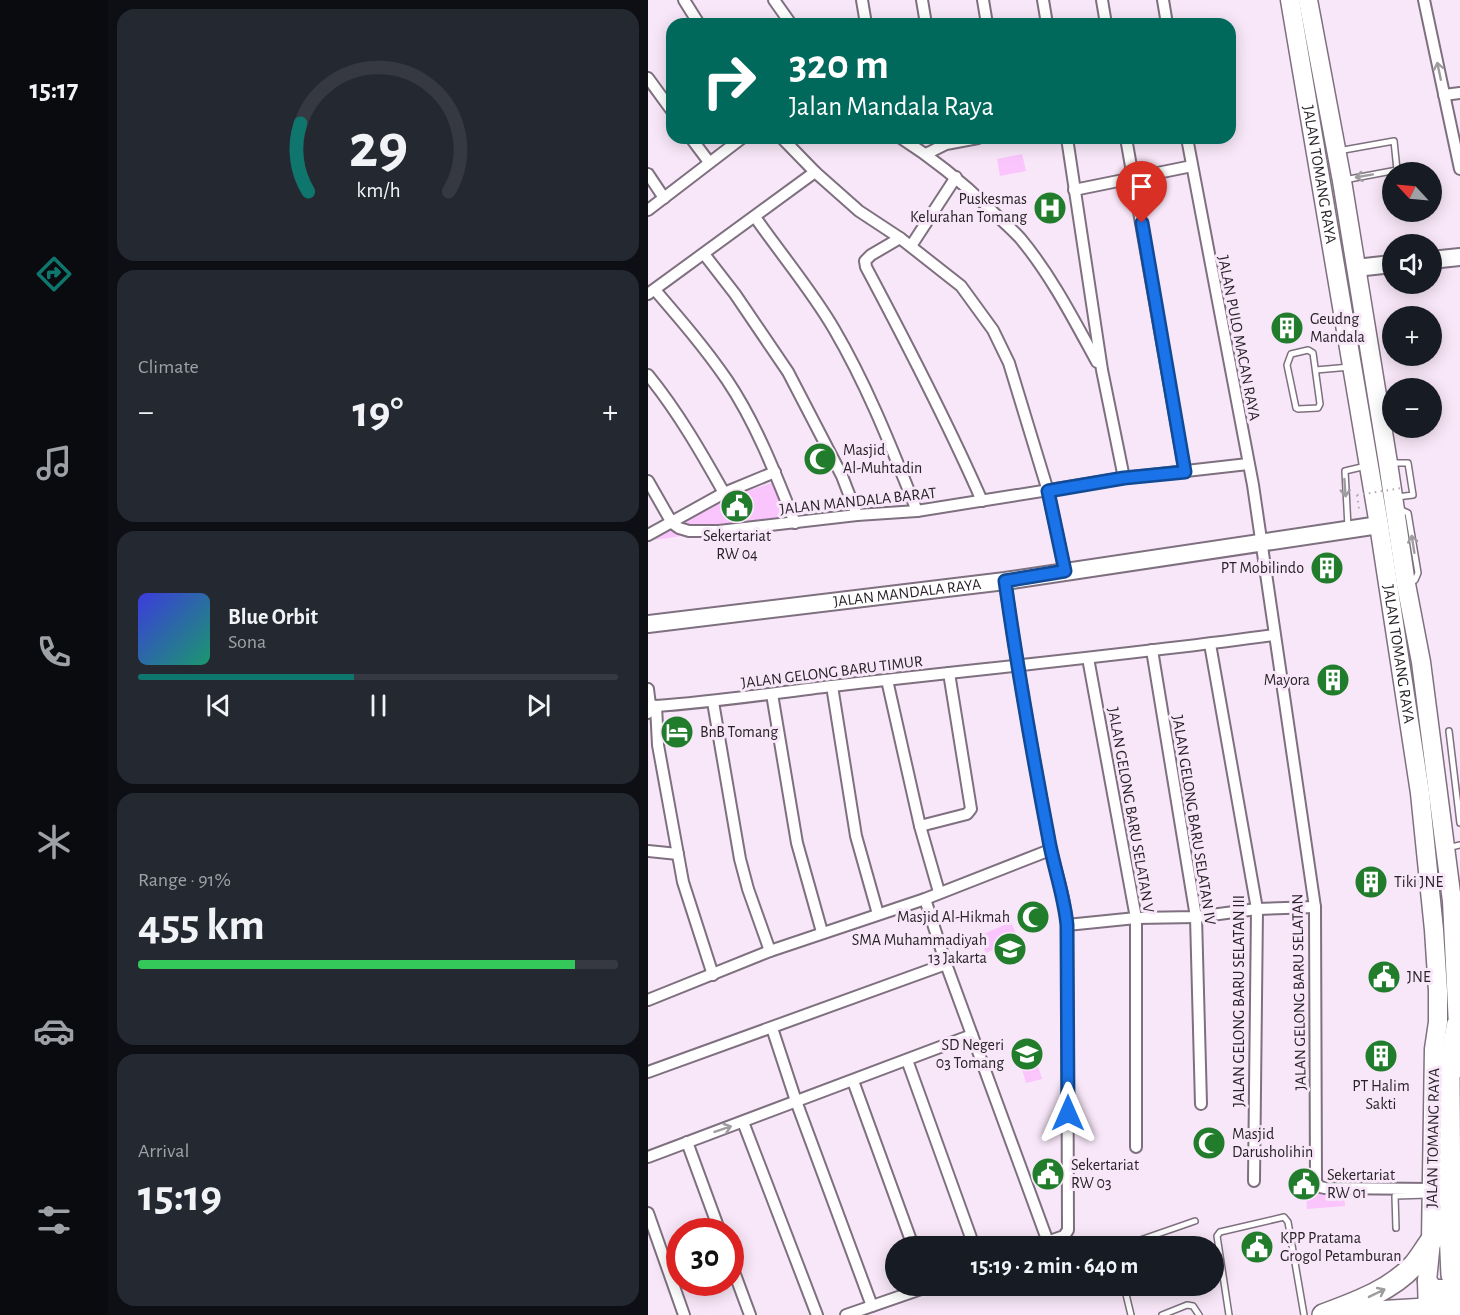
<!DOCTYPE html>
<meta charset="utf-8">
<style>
:root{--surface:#171b24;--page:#242831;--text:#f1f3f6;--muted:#9ea1a6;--line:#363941;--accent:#0f766e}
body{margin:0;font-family:"Alegreya Sans",sans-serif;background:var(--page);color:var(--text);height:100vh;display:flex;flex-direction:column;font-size:22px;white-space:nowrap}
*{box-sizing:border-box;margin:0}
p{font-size:20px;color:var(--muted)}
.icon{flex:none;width:33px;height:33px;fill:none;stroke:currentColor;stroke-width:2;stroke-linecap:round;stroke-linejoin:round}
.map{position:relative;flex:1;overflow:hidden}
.details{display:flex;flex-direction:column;gap:9px;padding:9px;background:#0d0f14;width:540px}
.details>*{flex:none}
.hud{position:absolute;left:18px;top:18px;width:570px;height:126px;border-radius:18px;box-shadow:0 3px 15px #0003;background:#00695c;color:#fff;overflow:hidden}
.needle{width:39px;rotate:296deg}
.buttons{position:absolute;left:734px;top:162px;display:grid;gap:12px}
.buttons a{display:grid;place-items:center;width:60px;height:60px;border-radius:50%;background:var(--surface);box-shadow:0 3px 15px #0003;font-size:30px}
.speed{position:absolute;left:18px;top:1218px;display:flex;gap:12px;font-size:30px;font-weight:700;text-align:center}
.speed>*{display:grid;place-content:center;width:78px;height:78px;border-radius:50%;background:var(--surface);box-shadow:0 3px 15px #0003;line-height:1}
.speed .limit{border:9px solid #d22;background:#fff;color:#111}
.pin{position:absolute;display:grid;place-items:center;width:51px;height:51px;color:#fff;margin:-62px -26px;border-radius:50% 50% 50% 0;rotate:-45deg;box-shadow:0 0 6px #0007}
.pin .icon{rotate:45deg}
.me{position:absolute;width:66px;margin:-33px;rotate:0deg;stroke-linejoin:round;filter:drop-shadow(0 0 4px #0008)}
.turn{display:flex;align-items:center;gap:21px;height:126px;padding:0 24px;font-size:27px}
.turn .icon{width:78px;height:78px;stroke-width:2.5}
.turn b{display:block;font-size:42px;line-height:51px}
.big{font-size:45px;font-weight:600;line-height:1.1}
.details .widget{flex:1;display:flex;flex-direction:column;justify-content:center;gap:9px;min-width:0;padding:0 21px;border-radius:18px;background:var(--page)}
.details .dial{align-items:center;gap:0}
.dial svg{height:156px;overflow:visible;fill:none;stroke:var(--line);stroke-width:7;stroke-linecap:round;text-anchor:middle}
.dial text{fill:var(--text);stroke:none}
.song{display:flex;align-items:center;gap:18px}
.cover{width:72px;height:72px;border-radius:9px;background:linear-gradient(135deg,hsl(240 70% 55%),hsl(160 70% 35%))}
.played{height:6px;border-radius:3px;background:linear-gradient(90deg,var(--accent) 45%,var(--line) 45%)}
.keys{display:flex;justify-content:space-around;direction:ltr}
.heat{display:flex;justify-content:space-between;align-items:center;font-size:33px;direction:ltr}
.charge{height:9px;border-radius:4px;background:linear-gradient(90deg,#34c759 91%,var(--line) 0)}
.trip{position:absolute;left:237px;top:1236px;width:339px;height:60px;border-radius:30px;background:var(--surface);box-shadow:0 3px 15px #0003;font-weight:600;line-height:60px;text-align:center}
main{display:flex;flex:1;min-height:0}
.tabs{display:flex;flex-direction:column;width:108px;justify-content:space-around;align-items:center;background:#090b0e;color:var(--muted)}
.tabs .icon{width:42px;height:42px}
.tabs .on{color:var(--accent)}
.tabs b{font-size:27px;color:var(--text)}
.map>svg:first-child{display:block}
</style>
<main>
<nav class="tabs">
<b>15:17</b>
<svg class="icon on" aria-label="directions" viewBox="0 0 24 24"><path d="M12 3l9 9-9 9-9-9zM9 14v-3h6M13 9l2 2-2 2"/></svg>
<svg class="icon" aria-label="music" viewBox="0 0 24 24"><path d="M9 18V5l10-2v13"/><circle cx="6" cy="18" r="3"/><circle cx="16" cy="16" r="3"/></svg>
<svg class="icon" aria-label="phone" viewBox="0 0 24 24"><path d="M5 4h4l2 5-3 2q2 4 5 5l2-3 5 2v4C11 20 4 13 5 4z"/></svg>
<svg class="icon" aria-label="climate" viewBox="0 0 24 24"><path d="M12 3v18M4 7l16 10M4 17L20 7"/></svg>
<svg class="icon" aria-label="car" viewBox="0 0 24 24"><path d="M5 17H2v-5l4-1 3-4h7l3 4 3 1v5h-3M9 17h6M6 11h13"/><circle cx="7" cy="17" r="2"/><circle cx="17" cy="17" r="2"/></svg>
<svg class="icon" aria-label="filters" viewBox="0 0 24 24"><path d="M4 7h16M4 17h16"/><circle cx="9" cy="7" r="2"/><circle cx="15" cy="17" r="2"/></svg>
</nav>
<section class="details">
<div class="widget dial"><svg viewBox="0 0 100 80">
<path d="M14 69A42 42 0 1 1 86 69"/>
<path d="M14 69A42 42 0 0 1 10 34" stroke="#0f766e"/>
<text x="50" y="56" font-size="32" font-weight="700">29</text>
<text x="50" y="72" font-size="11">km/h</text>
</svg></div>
<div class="widget"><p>Climate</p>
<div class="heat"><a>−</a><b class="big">19°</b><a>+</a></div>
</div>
<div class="widget">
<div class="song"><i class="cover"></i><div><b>Blue Orbit</b><p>Sona</p></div></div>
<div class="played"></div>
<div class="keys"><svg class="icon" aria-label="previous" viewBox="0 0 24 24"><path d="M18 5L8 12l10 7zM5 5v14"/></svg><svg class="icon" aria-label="pause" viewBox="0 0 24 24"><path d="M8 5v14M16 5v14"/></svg><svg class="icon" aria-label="next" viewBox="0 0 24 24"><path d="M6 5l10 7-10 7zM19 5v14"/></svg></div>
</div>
<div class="widget"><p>Range · 91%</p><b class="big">455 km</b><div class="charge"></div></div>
<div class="widget"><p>Arrival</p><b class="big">15:19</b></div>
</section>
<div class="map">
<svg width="812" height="1315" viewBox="0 0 812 1315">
<rect width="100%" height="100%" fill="#f8e7f8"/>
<g fill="#fac4fc">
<polygon points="374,154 378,171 352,176 349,159"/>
<polygon points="129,481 138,521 6,540 35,521 84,496"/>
<polygon points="363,922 370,939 338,953 331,936"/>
<polygon points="384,1047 394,1079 378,1083 369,1051"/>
<polygon points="696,1190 697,1206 659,1209 658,1192"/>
</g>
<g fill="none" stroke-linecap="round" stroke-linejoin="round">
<g stroke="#7e707f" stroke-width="8">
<g id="lane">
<polyline points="690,151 746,141 749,170 696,180"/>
<polygon points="660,350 665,353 672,404 670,408 650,409 648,408 639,365 643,354"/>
<polyline points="668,370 702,367"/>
<polyline points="742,463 760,463 765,495 749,497"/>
<polyline points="751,509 760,513 770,573 767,580 762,583"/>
<polyline points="700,527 697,471 718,466"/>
<polyline points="801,731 812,823"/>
<polyline points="799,848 812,845"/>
<polyline points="798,1042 802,1022"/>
<polyline points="748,1228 747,1196 780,1195"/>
<polyline points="475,1246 547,1221"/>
<polyline points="476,1286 483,1315"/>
<polyline points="514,1315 539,1305 545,1306 551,1315"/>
<polyline points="581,1315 569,1236 572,1232 636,1217 640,1222 656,1315"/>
</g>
</g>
<g stroke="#7e707f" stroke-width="14">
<g id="street">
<polyline points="36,0 51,24"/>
<polyline points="126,0 143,24"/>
<polyline points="214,0 218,24"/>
<polyline points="274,0 278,24"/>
<polyline points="335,0 339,24"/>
<polyline points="395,0 399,24"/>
<polyline points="454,0 458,24"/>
<polyline points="515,0 519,24"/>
<polyline points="776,0 812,169"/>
<polyline points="0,78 24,111"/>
<polyline points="796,95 812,93"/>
<polyline points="43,138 61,162"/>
<polyline points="134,138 167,172 211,211 252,238 313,286 345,330 361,363 400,491 417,571"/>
<path d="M253,138C286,159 314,182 342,209C352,219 363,228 372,238C403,275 426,320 449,362"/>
<polyline points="419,138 454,370 476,478"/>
<polyline points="478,138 537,472"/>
<polyline points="539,138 605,485 667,907 668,1182 672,1187 677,1188 784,1189"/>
<polyline points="278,154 298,144 330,138"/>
<polyline points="0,174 16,198"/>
<polyline points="426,190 544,166"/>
<polyline points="0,210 94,138"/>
<path d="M107,217C132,253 164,291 186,329C220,387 244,449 269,511"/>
<path d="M252,238L223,255L217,261L218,267C259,344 299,421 334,501"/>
<polyline points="263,246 308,177"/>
<polyline points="56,254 87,294 140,372 194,476 209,515"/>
<path d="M7,290C32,319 57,348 79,380C108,423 128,475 147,523"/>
<polyline points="0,294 167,172"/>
<path d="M0,375C30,412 53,452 76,493"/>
<polyline points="0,481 24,523 31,528 41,531 71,531 209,515 269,511 476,478 600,464"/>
<polyline points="0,535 76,493 127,472"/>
<path d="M357,581C369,666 384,751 400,835C405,866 417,894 419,925L420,1230L416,1236L387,1246"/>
<polyline points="562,644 609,909 606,1181"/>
<polyline points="504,650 548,917 553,1104"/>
<polyline points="440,658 488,918 488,1147"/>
<polyline points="239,680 272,826 291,892"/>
<polyline points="184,686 208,836 230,914"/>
<polyline points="0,689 2,705 0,713"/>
<polyline points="124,694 149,843 174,932"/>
<polyline points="65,702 92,859 100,889 122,951"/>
<path d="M2,705L8,706C67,702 125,693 184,686C331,669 479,655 626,635"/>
<polyline points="8,706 10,745 35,882 65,975"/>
<polyline points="272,826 319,814 323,809 301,673"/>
<polyline points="0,851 30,854"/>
<polyline points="277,899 298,964 400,1242"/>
<polyline points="419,925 488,918 548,917 609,909 667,907"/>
<polyline points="0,1000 122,951 277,899 402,850"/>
<polyline points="124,1028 148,1101 224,1306"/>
<polyline points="259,1060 326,1246"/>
<polyline points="0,1072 298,964"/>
<polyline points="205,1081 265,1246"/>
<polyline points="95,1122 169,1315"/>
<polyline points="39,1142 72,1232"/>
<polyline points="0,1157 324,1035"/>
<polyline points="0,1213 36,1315"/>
<polyline points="82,1261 102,1315"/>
<polyline points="198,1315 282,1286"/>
</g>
</g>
<g stroke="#7e707f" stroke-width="20">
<g id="secondary">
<polyline points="783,260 812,257"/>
<polyline points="708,268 744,264"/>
<path id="s1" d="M0,624L357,581L731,525"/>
</g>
</g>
<g stroke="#7e707f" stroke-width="21">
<g id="primary">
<path id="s2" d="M642,0L731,525L772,793L786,930L790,991V1022L786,1049L783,1241L779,1281L780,1315"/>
<polyline points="660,0 694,181 740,463 758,584 773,662 804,901 812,1068"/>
<polyline points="779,1281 786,1289 812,1289"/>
</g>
</g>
<g stroke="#7e707f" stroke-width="24">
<g id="highway">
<polyline points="804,1275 802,1231 801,1077 802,1054 810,1039"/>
<polyline points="693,1314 812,1307"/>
<path d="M675,1315C707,1303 742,1291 766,1265C772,1258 777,1249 783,1241"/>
</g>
</g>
<polyline stroke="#b4a7b4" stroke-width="2" stroke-dasharray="1.5 4.5" stroke-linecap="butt" points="709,495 711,509 713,508"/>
<use href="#lane" stroke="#fff" stroke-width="5"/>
<use href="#street" stroke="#fff" stroke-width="10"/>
<use href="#secondary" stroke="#fff" stroke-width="16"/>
<use href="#primary" stroke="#fff" stroke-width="18"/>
<use href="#highway" stroke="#fff" stroke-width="21"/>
<polyline stroke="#b4a7b4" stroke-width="2" stroke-dasharray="1.5 4.5" stroke-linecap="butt" points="709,495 754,488"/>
</g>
<defs><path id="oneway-shaft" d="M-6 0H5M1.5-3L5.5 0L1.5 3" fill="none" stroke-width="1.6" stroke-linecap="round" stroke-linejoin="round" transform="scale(1.5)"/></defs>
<g stroke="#9f9c9f">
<use href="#oneway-shaft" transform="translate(791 71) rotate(-102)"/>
<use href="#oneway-shaft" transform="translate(716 176) rotate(170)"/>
<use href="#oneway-shaft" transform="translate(697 488) rotate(86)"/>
<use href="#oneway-shaft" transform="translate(765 544) rotate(-99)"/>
<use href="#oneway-shaft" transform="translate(75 1129) rotate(-19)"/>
<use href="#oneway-shaft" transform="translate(729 1293) rotate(-26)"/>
</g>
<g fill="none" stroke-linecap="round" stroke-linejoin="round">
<g stroke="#114b97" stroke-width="15">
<path id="route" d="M420,1113L419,925C416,894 405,866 400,835C384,751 369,666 357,581L417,571L400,491L476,478L537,472L494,223"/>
</g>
<use href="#route" stroke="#1a73e8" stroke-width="10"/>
</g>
<defs>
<g id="hospital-disc" transform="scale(1.725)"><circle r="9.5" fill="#217d2c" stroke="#f8e7f8"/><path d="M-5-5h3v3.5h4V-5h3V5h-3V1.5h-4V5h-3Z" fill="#fff"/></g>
<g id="building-disc" transform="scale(1.725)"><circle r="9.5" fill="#217d2c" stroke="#f8e7f8"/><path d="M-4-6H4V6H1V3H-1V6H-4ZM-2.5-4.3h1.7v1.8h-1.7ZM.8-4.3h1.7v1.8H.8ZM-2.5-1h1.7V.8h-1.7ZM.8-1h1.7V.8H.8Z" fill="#fff"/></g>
<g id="mosque-disc" transform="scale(1.725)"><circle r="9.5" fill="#217d2c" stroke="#f8e7f8"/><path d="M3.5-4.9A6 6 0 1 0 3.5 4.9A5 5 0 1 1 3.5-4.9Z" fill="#fff"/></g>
<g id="civic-disc" transform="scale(1.725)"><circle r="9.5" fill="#217d2c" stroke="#f8e7f8"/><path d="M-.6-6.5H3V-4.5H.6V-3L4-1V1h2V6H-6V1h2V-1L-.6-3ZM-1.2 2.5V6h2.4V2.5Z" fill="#fff"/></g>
<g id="hotel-disc" transform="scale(1.725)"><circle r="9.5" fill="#217d2c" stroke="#f8e7f8"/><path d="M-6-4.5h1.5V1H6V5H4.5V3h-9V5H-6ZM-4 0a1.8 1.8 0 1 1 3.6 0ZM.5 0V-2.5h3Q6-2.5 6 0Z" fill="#fff"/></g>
<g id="school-disc" transform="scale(1.725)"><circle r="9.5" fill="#217d2c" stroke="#f8e7f8"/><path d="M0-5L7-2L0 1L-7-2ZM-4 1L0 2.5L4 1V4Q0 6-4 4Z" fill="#fff"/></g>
</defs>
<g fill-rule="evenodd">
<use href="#hospital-disc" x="402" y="208"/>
<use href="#building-disc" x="639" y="328"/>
<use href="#mosque-disc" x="172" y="459"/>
<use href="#civic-disc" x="89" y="506"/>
<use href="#building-disc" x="679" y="568"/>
<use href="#building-disc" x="685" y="680"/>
<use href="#hotel-disc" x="29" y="732"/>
<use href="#building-disc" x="723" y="882"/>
<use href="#mosque-disc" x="385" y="917"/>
<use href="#school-disc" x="362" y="949"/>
<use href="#civic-disc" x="736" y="977"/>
<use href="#school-disc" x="379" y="1054"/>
<use href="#building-disc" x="733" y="1056"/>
<use href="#mosque-disc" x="561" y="1143"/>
<use href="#civic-disc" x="400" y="1174"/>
<use href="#civic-disc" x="656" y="1184"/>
<use href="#civic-disc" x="609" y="1247"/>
</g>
<g text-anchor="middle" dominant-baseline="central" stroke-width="6" stroke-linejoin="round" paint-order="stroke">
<g font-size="16" fill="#292329" stroke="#f8e7f8">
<text stroke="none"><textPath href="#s2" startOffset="177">JALAN TOMANG RAYA</textPath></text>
<text transform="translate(591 338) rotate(79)">JALAN PULO MACAN RAYA</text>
<text transform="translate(210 501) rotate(-6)">JALAN MANDALA BARAT</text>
<text stroke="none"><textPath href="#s1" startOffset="261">JALAN MANDALA RAYA</textPath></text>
<text stroke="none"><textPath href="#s2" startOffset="663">JALAN TOMANG RAYA</textPath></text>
<text transform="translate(184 672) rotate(-7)">JALAN GELONG BARU TIMUR</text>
<text transform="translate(483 810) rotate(80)">JALAN GELONG BARU SELATAN V</text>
<text transform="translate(546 820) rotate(81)">JALAN GELONG BARU SELATAN IV</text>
<text transform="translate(651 992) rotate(-91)">JALAN GELONG BARU SELATAN</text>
<text transform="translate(591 1001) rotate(-90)">JALAN GELONG BARU SELATAN III</text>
<text transform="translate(785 1138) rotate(-89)">JALAN TOMANG RAYA</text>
</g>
<g font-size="16" fill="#292329" stroke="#f8e7f8" text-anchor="start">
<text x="379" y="199" text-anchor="end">Puskesmas<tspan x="379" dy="18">Kelurahan Tomang</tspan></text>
<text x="662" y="319">Geudng<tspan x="662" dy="18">Mandala</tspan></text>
<text x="195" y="450">Masjid<tspan x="195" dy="18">Al-Muhtadin</tspan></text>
<text x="89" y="536" text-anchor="middle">Sekertariat<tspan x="89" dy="18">RW 04</tspan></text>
<text x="656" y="568" text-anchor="end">PT Mobilindo</text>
<text x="662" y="680" text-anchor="end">Mayora</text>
<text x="52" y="732">BnB Tomang</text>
<text x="746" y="882">Tiki JNE</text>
<text x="362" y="917" text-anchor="end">Masjid Al-Hikmah</text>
<text x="339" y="940" text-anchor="end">SMA Muhammadiyah<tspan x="339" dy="18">13 Jakarta</tspan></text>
<text x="759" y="977">JNE</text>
<text x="356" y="1045" text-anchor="end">SD Negeri<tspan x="356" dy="18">03 Tomang</tspan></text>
<text x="733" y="1086" text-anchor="middle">PT Halim<tspan x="733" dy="18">Sakti</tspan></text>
<text x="584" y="1134">Masjid<tspan x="584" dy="18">Darusholihin</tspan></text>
<text x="423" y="1165">Sekertariat<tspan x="423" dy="18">RW 03</tspan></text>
<text x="679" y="1175">Sekertariat<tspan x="679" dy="18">RW 01</tspan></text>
<text x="632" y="1238">KPP Pratama<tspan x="632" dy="18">Grogol Petamburan</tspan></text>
</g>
</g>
</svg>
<div class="buttons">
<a><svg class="needle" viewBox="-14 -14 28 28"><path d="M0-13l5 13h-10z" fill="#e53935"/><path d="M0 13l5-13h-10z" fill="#9ea1a6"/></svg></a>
<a><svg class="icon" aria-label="sound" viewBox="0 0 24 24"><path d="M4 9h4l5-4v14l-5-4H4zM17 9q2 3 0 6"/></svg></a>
<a>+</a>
<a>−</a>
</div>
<div class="speed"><div class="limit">30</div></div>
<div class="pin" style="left:494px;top:223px;background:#d93025"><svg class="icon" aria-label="arrive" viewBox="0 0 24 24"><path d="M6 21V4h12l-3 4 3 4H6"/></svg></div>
<svg class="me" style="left:420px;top:1113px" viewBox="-20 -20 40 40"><path d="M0-17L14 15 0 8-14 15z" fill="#1a73e8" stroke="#fff" stroke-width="4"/></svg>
<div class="trip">15:19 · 2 min · 640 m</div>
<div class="hud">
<div class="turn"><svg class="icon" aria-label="right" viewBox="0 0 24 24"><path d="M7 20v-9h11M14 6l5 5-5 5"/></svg><div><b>320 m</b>Jalan Mandala Raya</div></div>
</div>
</div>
</main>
